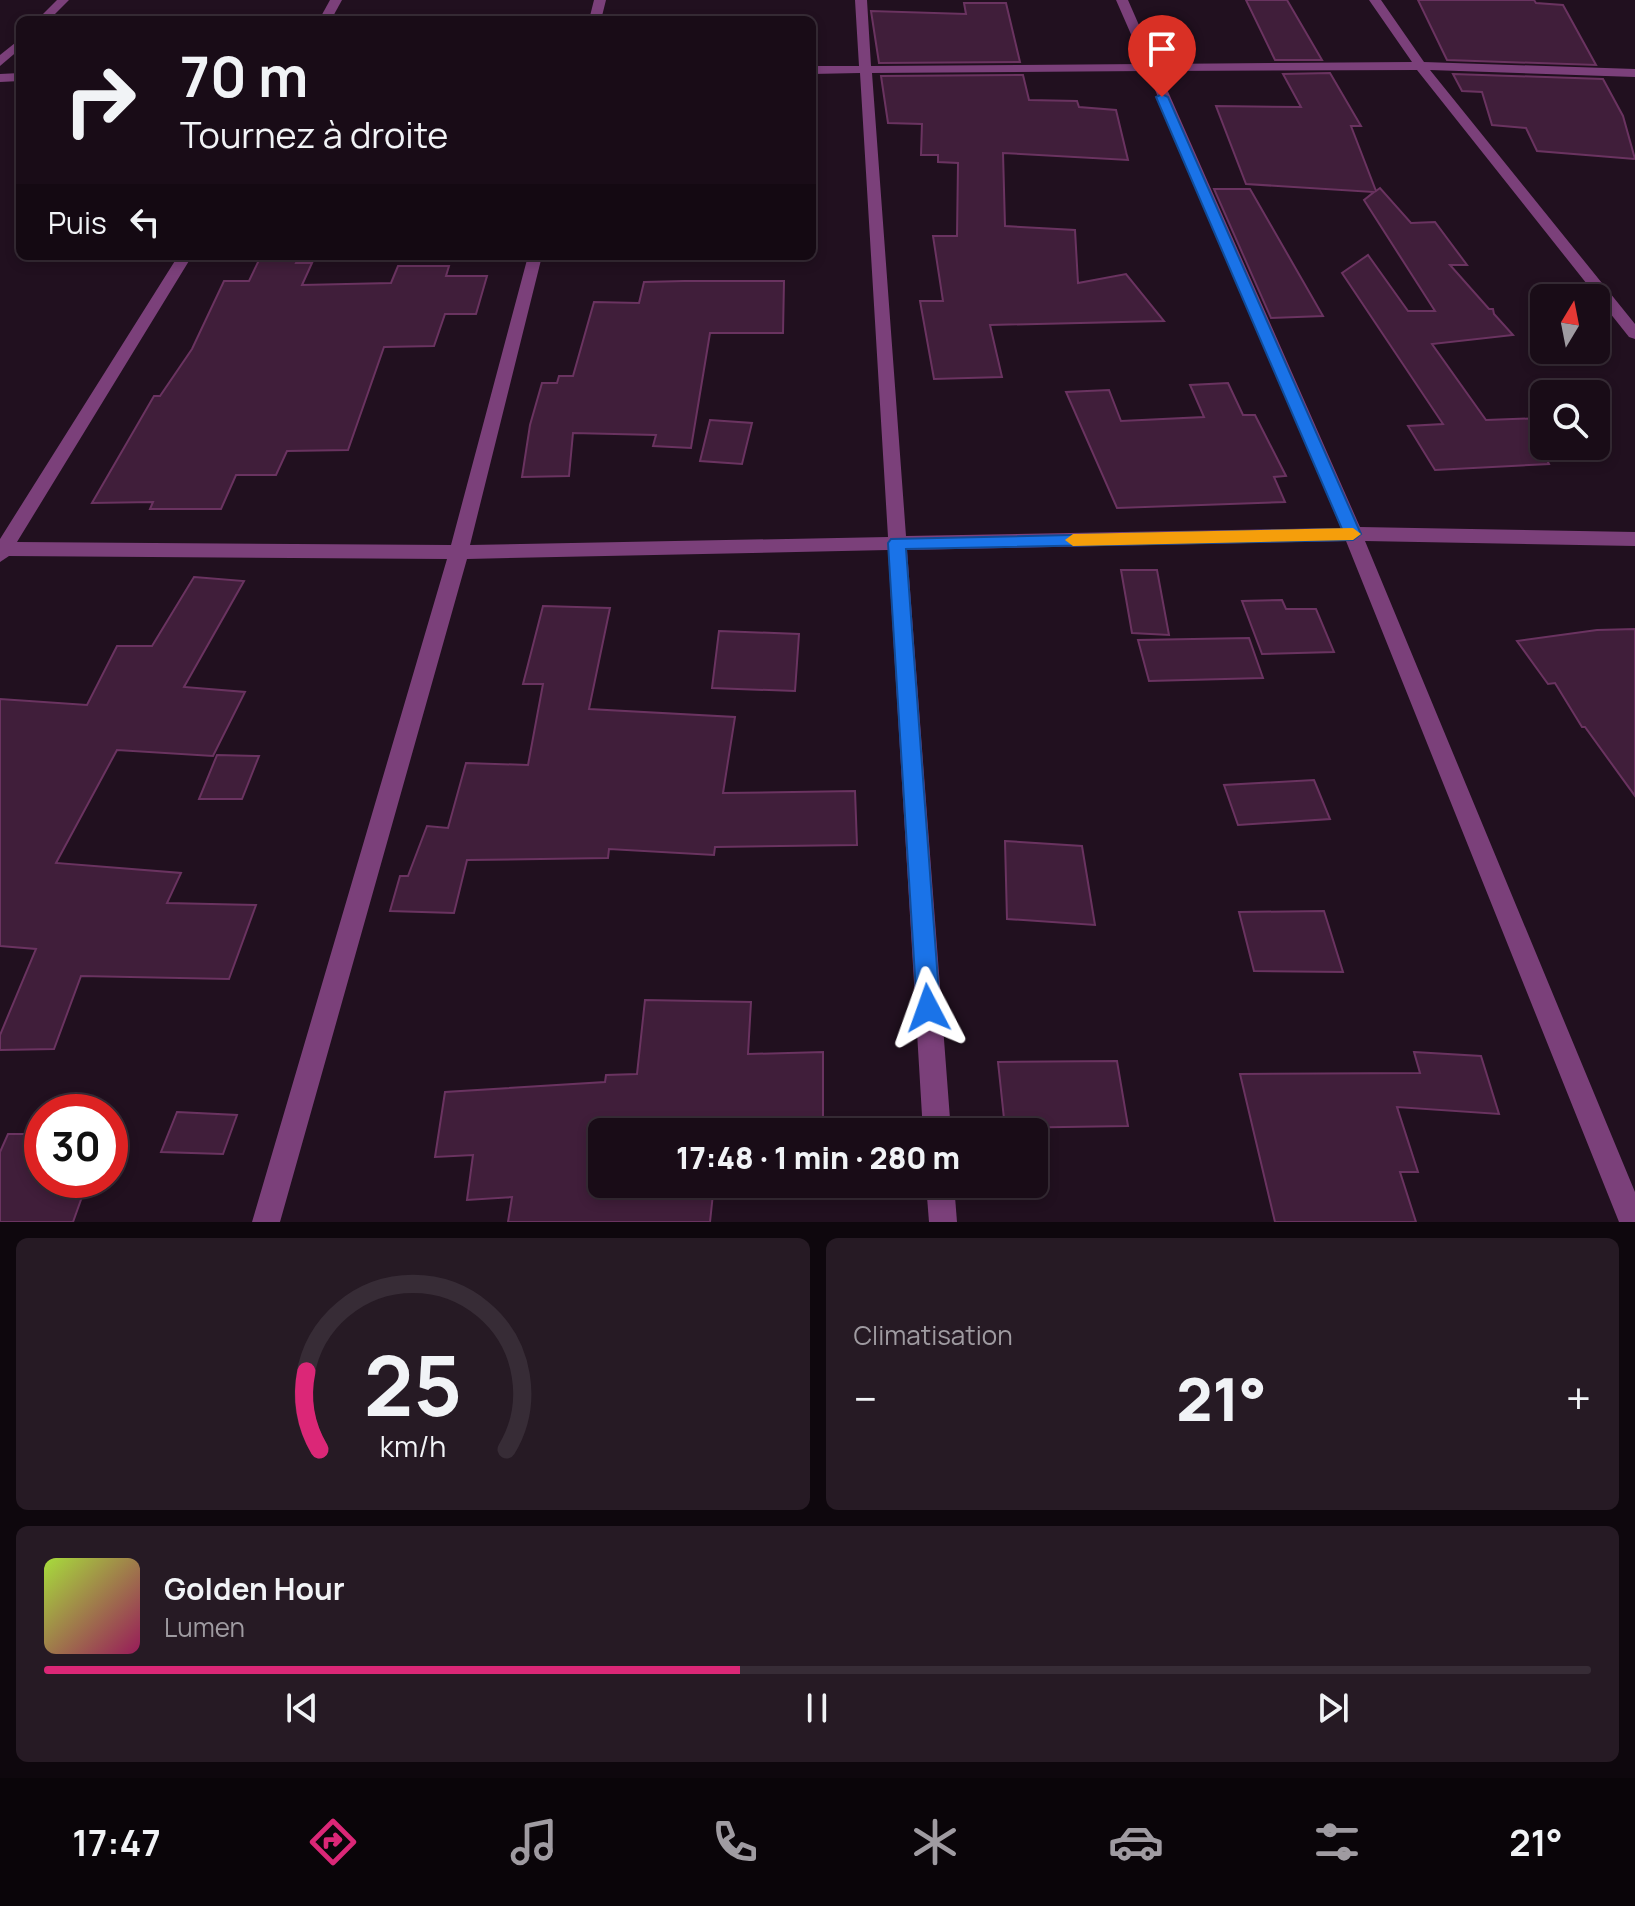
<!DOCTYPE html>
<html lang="fr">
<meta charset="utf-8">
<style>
:root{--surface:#190c17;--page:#261a24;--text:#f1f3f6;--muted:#9f9ba1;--line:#372c36;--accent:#db2777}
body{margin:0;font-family:Manrope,sans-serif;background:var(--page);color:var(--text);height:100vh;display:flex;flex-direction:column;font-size:30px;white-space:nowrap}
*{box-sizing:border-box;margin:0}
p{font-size:26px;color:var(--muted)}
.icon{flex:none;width:44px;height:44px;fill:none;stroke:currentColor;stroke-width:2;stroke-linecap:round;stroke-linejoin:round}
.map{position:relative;height:1222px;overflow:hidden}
.drawer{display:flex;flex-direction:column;gap:16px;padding:16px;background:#0e070d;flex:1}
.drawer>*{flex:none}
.hud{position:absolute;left:16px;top:16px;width:800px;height:244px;border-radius:12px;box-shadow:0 4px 12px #0003,0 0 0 2px var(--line);background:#190c17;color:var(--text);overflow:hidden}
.needle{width:52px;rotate:10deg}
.buttons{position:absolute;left:1530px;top:284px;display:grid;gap:16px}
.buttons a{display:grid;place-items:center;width:80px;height:80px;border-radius:12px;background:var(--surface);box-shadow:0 4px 12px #0003,0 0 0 2px var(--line);font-size:40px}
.speed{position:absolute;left:24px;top:1094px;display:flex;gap:16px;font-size:40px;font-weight:700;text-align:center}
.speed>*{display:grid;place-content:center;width:104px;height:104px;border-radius:50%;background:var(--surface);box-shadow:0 4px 12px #0003,0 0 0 2px var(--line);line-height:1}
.speed .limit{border:12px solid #d22;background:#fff;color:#111}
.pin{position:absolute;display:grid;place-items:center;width:68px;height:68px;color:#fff;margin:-82px -34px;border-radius:50% 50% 50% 0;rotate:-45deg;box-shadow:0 0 8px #0007}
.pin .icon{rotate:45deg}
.me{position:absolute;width:88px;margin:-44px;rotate:356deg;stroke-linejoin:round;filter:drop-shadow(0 0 6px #0008)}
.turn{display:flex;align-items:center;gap:28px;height:168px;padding:0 32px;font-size:36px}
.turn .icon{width:104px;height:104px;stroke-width:2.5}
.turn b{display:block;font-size:56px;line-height:68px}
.then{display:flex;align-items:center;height:76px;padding:0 32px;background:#0003;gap:16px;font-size:30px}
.big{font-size:60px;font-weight:800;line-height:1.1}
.drawer .widget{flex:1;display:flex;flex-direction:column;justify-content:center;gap:12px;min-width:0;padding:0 28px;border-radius:12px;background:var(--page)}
.drawer .dial{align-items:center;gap:0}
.dial svg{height:208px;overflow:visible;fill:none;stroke:var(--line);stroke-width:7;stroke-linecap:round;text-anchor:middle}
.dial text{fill:var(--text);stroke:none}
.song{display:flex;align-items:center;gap:24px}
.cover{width:96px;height:96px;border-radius:12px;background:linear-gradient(135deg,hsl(80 70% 55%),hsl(330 70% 35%))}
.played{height:8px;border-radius:4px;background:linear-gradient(90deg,var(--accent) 45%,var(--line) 45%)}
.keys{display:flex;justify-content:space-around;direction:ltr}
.heat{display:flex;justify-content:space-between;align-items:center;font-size:44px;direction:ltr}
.drawer .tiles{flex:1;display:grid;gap:16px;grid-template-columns:1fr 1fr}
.widget:last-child{grid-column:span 2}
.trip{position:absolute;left:588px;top:1118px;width:460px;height:80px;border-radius:12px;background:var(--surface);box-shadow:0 4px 12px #0003,0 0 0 2px var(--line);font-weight:800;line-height:80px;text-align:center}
.tabs{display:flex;height:128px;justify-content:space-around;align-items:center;background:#0a0509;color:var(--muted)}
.tabs .icon{width:56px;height:56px}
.tabs .selected{color:var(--accent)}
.tabs b{font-size:36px;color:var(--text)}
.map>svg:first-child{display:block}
</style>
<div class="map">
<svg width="1635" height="1222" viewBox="0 0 1635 1222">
<rect width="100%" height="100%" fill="#21101f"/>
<g fill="#401e3a" stroke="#6a3360" stroke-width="2">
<polygon points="1246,0 1287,0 1322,60 1275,60"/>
<polygon points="1418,0 1534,0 1536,3 1563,5 1596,65 1447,60"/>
<polygon points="964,3 1006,3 1020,62 879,63 871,11 966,14"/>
<polygon points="1330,73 1361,126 1351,126 1376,191 1380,188 1411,223 1435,222 1467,265 1450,265 1489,309 1493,309 1494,314 1513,335 1432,344 1486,420 1544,418 1544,454 1549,464 1435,470 1408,426 1443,424 1342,273 1368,255 1408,311 1435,311 1364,200 1374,192 1246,184 1216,106 1301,107 1283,74"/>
<polygon points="1453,74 1603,79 1623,116 1635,159 1537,151 1526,128 1492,125 1482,92 1462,91"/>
<polygon points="1023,75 1029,100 1077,101 1079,107 1116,110 1128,160 1003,153 1005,226 1075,230 1078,283 1126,274 1164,321 990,325 1002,377 934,379 920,301 943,301 933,236 957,236 958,163 938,162 938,155 921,155 922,124 888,123 881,76"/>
<polygon points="1214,189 1250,189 1323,316 1271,318"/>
<polygon points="298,259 296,263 312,263 302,285 391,283 398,266 449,266 446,276 487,276 476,314 445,314 434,346 384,347 348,450 287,451 276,475 236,475 221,509 150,509 153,502 92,503 154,396 160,396 192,349 224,281 249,281 259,260"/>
<polygon points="684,281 784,281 783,333 710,333 691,448 653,446 656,435 573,433 569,476 522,477 530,425 542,383 557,383 559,376 573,376 594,302 639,303 644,282"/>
<polygon points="1228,383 1243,415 1255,415 1286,476 1274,477 1285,502 1117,508 1066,392 1109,390 1121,421 1204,417 1190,385"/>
<polygon points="710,420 752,423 742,464 700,461"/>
<polygon points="1121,570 1157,570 1169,635 1132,633"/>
<polygon points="194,577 244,581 184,687 245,692 213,756 117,750 56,863 181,873 167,903 256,905 229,979 81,976 54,1049 0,1050 0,1035 36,949 0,946 0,699 87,705 117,646 152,646"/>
<polygon points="1282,600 1286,609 1316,609 1334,652 1262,654 1242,601"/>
<polygon points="543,606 610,608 589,709 735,717 723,793 855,791 857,845 715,847 714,855 609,849 608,858 467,860 454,913 390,911 400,876 408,876 427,826 448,828 466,763 528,765 543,684 523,684"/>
<polygon points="1635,629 1635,796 1585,727 1582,727 1555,683 1548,684 1517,641 1597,630"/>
<polygon points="719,631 799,634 795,691 712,688"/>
<polygon points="1249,638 1263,678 1149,681 1138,640"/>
<polygon points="217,755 259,756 242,799 199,799"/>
<polygon points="1314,780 1330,819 1238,825 1224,785"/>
<polygon points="1005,841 1082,846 1095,925 1007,919"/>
<polygon points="1324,911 1343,972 1254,971 1239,912"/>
<polygon points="645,1000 751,1002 748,1054 823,1052 823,1132 602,1132 602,1184 714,1184 710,1222 508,1222 512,1197 467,1200 473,1155 435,1157 445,1092 605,1082 606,1075 637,1074"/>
<polygon points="1414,1052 1481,1056 1499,1114 1397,1107 1418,1172 1400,1172 1416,1222 1275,1222 1240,1074 1420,1073"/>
<polygon points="1117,1061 1128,1126 1005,1128 998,1062"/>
<polygon points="177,1112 237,1115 223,1154 161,1152"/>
<polygon points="8,1134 42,1134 42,1180 88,1180 73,1222 0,1222 0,1152"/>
</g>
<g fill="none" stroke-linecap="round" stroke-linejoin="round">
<g fill="#7b407a" fill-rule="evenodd">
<polygon points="57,0 69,0 49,20 37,20"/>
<polygon points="330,0 342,0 331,20 319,20"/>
<polygon points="594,0 606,0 601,20 589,20"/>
<path d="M855,0H867L871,66L1144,64L1116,0H1128L1156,64L1412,62L1369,0H1381L1424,62L1635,69V77L1430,70L1635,324V339L1629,337L1417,70L1159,71L1360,527L1635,532V546L1365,541L1635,1192V1222H1619L1346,541L907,550L951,1132H923L888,550L467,559L280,1222H252L447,559L9,556L0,562V539L178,256H192L17,542L451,545L528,256H542L470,545L888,537L860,73L812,74V66H859ZM1147,71L1341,528L906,536L872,73Z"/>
<polygon points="20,39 20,49 0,66 0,55"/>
<polygon points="20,73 20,81 0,82 0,74"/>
<polygon points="926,1184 954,1184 957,1222 929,1222"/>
</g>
</g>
<polygon fill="#1a73e8" stroke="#114b97" stroke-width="2" points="1162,94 1168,97 1361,534 1353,540 906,549 940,1008 937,1016 928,1019 920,1016 917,1008 888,543 891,539 1342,529 1156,97"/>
<polygon fill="#f59e0b" points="1353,528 1361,534 1353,540 1073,546 1065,540 1073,534"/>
</svg>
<div class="buttons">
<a><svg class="needle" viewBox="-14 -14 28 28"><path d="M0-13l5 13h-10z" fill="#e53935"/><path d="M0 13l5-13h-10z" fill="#9f9ba1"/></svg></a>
<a><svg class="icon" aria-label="search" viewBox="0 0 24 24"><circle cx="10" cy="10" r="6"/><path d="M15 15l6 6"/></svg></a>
</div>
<div class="speed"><div class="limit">30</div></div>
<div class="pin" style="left:1162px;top:97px;background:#d93025"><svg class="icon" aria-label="arrive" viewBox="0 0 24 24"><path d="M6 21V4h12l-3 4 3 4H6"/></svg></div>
<svg class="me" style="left:928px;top:1008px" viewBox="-20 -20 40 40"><path d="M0-17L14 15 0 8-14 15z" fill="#1a73e8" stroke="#fff" stroke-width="4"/></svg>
<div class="trip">17:48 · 1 min · 280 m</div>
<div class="hud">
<div class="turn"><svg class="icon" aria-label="right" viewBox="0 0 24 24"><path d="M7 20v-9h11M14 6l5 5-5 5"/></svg><div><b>70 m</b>Tournez à droite</div></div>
<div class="then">Puis<svg class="icon" aria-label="left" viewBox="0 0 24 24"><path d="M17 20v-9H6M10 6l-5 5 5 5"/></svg></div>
</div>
</div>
<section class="drawer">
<div class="tiles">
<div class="widget dial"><svg viewBox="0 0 100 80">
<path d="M14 69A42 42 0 1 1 86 69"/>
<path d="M14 69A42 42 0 0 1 9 39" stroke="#db2777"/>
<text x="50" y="56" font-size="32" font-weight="700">25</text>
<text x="50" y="72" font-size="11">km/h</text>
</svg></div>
<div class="widget"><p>Climatisation</p>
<div class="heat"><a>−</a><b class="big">21°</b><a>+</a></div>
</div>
<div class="widget">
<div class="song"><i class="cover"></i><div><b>Golden Hour</b><p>Lumen</p></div></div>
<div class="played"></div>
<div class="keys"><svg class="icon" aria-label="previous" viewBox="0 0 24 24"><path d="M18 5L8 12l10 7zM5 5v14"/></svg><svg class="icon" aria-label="pause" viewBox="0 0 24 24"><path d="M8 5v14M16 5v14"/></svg><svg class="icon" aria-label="next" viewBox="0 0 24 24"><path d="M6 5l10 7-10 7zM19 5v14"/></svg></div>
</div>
</div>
</section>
<nav class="tabs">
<b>17:47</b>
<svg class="icon selected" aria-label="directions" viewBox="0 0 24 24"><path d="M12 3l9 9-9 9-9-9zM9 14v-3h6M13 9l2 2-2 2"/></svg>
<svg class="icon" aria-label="music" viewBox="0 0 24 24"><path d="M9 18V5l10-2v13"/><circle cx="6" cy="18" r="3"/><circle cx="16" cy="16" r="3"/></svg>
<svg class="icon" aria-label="phone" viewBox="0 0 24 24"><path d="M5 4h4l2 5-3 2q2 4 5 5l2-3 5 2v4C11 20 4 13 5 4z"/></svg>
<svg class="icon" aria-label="climate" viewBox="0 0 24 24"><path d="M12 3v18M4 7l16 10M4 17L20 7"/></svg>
<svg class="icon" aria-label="car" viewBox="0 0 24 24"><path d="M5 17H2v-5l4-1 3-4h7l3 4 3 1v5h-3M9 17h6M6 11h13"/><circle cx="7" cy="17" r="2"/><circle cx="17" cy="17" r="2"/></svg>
<svg class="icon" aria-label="filters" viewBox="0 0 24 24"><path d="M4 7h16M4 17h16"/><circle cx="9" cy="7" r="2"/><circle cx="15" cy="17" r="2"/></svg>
<b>21°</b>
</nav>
